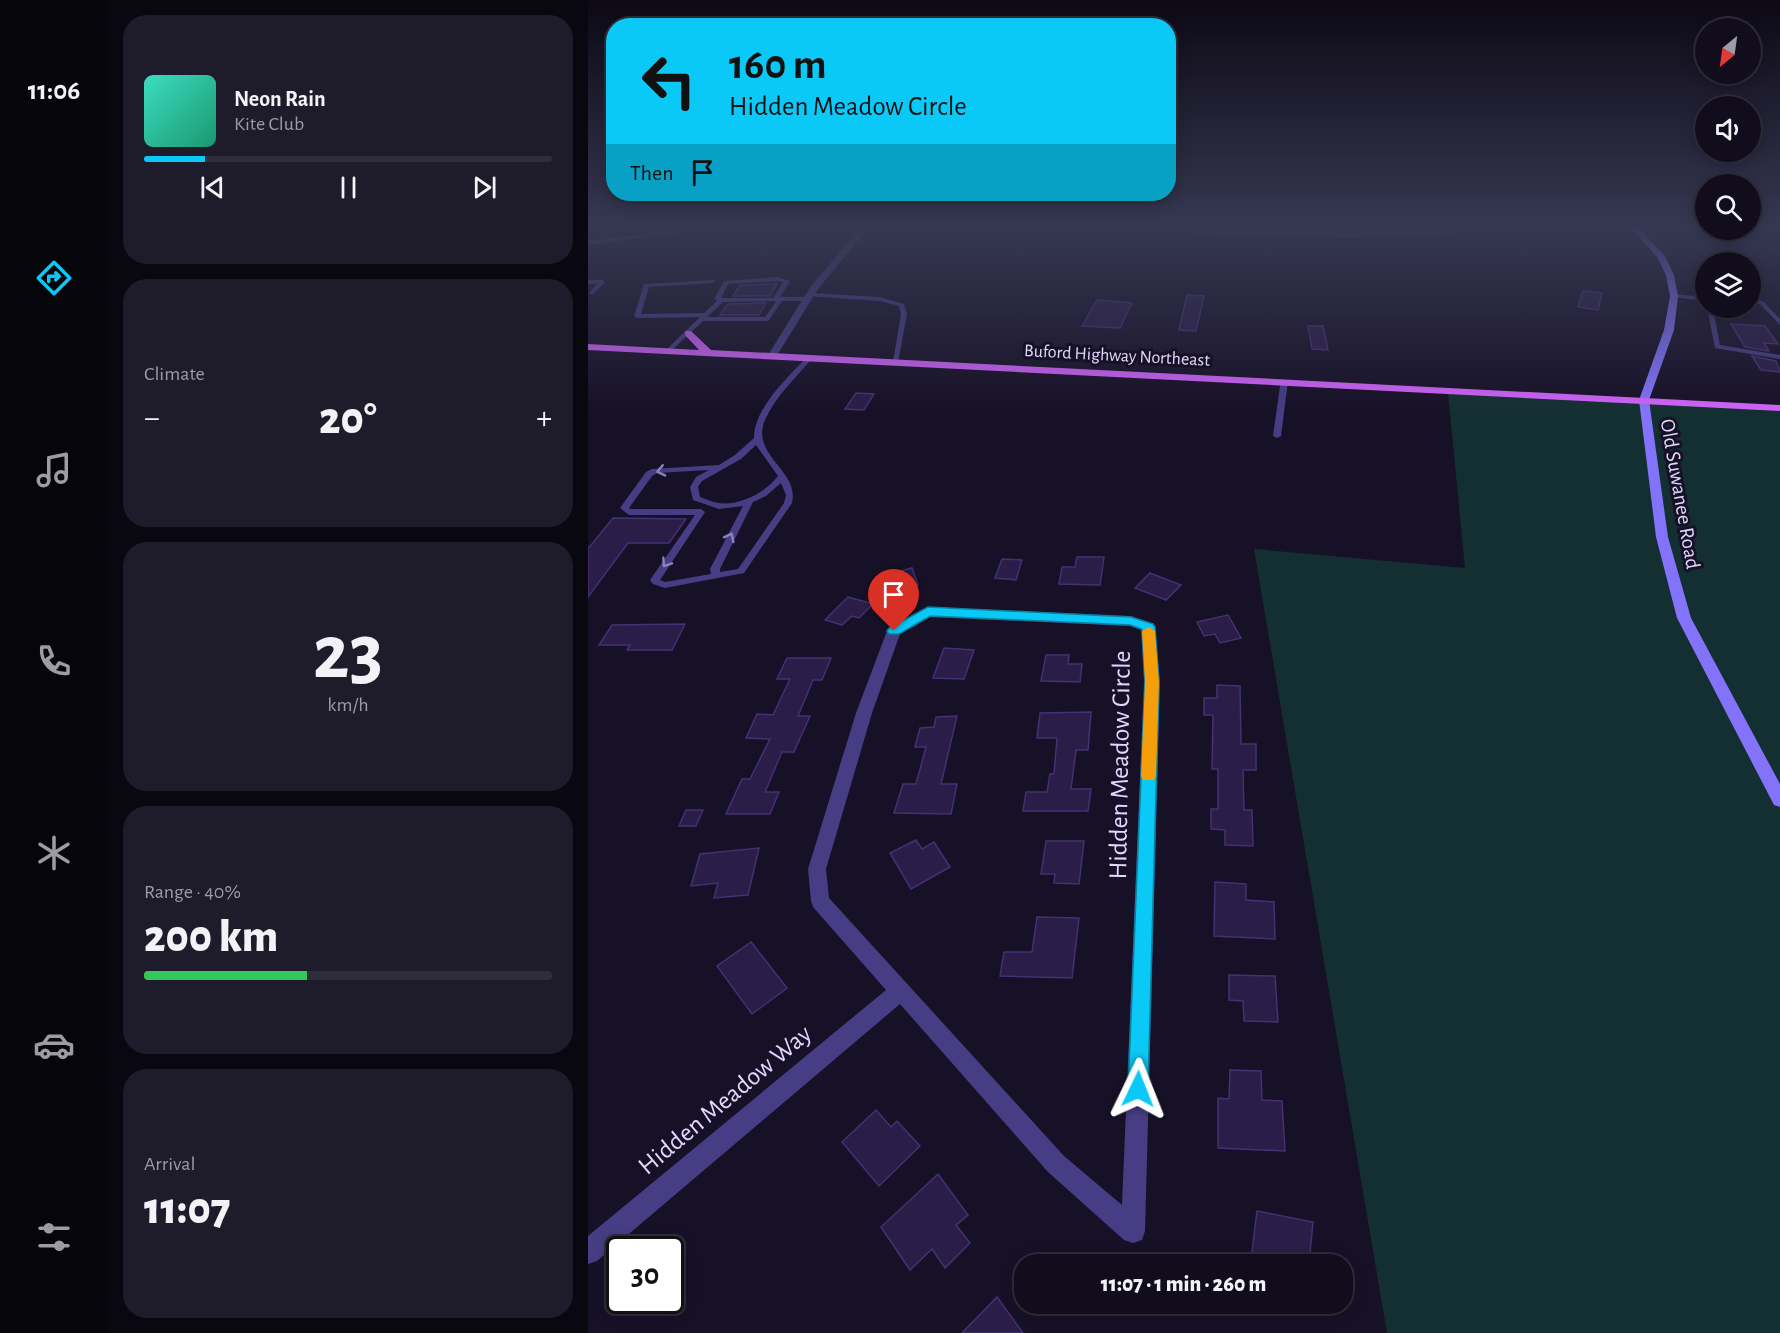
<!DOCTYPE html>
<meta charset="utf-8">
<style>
:root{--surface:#110d1d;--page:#1e1b2a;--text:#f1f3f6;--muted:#9c9ca4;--line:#302d3b;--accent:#0bc9f6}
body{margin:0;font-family:"Alegreya Sans",sans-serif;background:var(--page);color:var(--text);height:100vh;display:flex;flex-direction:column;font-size:22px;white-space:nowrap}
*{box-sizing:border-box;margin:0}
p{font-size:20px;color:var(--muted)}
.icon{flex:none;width:33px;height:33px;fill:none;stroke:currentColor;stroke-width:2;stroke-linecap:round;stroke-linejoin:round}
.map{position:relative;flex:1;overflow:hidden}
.details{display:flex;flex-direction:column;gap:15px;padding:15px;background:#090710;width:480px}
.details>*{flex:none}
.guide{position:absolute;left:18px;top:18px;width:570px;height:183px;border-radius:24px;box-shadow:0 3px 15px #0003,0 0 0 2px var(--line);background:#0bc9f6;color:#111;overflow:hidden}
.needle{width:39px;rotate:209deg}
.fabs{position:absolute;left:1107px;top:18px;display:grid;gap:12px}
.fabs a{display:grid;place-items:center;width:66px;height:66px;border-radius:50%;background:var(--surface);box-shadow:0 3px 15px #0003,0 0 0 2px var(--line);font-size:30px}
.speed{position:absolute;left:18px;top:1236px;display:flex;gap:12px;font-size:30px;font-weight:700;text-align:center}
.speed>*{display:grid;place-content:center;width:78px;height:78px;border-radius:50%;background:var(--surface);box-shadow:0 3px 15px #0003,0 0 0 2px var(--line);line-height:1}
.speed .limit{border:3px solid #111;border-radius:9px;background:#fff;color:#111}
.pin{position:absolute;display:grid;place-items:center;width:51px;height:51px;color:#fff;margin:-62px -26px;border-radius:50% 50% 50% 0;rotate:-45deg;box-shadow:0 0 6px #0007}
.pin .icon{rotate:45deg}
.me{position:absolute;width:66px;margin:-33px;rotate:2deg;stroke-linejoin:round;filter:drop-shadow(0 0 4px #0008)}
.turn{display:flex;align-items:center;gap:21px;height:126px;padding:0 24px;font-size:27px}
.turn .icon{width:78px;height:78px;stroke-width:2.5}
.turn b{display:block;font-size:42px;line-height:51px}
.then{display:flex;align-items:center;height:57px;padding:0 24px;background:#0003;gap:12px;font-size:22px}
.big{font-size:45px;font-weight:800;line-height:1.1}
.details .widget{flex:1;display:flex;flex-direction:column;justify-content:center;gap:9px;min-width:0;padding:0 21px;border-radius:24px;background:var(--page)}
.details .dial{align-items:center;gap:0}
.dial b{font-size:78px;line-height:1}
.song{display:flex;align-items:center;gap:18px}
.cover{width:72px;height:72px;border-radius:9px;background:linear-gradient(135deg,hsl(170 70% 55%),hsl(160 70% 35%))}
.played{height:6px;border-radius:3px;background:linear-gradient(90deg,var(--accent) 15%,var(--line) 15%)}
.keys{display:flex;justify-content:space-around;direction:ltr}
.heat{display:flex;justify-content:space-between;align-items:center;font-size:33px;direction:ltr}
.charge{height:9px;border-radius:4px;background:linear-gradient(90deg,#34c759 40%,var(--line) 0)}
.trip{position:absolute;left:426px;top:1254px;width:339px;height:60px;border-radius:24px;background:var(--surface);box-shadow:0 3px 15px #0003,0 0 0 2px var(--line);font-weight:800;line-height:60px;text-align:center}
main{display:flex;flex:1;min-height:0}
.tabs{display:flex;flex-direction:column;width:108px;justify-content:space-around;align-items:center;background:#07050c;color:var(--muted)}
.tabs .icon{width:42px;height:42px}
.tabs .active{color:var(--accent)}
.tabs b{font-size:27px;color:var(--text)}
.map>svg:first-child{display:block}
</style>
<main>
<nav class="tabs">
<b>11:06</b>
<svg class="icon active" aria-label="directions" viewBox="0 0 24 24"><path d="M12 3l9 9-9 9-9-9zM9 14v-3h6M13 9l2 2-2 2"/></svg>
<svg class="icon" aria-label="music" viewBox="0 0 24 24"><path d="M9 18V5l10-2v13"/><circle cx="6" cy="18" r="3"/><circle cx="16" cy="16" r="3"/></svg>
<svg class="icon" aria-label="phone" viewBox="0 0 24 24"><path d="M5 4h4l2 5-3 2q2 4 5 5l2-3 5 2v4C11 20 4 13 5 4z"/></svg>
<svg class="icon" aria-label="climate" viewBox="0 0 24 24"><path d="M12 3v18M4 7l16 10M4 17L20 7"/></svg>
<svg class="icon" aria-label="car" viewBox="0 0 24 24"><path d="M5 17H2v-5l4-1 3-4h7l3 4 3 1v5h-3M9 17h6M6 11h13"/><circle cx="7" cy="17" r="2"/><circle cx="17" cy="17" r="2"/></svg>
<svg class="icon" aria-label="filters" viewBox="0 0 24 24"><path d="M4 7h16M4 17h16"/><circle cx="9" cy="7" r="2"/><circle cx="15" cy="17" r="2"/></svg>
</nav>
<section class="details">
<div class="widget">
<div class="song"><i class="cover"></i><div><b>Neon Rain</b><p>Kite Club</p></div></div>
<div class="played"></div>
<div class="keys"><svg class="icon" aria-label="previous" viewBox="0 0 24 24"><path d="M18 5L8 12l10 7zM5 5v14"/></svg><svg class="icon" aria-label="pause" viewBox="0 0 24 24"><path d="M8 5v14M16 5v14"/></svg><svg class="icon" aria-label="next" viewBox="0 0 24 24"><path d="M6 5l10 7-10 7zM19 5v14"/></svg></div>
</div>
<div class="widget"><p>Climate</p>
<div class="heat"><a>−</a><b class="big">20°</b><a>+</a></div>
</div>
<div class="widget dial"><b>23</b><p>km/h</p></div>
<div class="widget"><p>Range · 40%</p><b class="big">200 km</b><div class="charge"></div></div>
<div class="widget"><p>Arrival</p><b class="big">11:07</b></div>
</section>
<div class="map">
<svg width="1192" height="1333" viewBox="0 0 1192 1333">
<rect width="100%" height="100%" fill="#171127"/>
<polygon fill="#142f31" points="860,393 1192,410 1192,1333 799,1333 666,549 877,568"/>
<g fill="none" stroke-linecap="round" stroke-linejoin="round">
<g stroke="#0c1c44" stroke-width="4">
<polyline points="1105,225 1118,229"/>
<polyline points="1119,230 1192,252"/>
</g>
</g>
<g fill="#2a1d47" stroke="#443073" stroke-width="1.5">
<polygon points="189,284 182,296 145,296 152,285"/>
<polygon points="995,291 1014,293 1010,310 990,307"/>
<polygon points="599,295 616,296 608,331 591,330"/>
<polygon points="509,300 544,303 532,328 494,326"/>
<polygon points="178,303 171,315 132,315 140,304"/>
<polygon points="1143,324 1177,326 1190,344 1176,343 1181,351 1157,347"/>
<polygon points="720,326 735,326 740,350 724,349"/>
<polygon points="1164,356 1188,361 1192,372 1173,370"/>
<polygon points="268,393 286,394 276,410 257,409"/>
<polygon points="25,518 98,519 81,543 40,543 0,597 0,549"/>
<polygon points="489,557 516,557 512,585 471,584 474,567 487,567"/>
<polygon points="414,559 434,560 428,580 407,578"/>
<polygon points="324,568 330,585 310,590 305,573"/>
<polygon points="562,573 593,585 578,600 547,588"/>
<polygon points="260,597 285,604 271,618 264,616 254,625 237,620"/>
<polygon points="640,615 653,638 632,643 627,634 616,636 609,622"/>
<polygon points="97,624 84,650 39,650 42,645 11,645 24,625"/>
<polygon points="356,648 386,650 376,679 345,678"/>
<polygon points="458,655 481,655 480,664 494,664 492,682 453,681"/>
<polygon points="199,658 243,658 234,680 225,680 210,716 222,716 206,752 194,752 177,792 191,792 182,814 138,814 154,779 162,779 182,739 158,738 169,714 185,715 202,679 189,679"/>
<polygon points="629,685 652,686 653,744 668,744 668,770 655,770 656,810 664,810 665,846 637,845 637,830 623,829 623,809 630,809 630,769 624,769 625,715 616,715 616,698 629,698"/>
<polygon points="503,712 500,750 488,750 483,789 503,789 500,811 435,811 438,792 459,792 462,774 466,774 469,738 449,738 452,713"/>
<polygon points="369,716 353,784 369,784 363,814 306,813 315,784 328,784 338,747 327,747 332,728 346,727 348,717"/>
<polygon points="98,810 115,810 108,826 91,826"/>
<polygon points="328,840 334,849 346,842 362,867 323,889 302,853"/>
<polygon points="458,841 496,841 491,884 466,883 467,874 453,874"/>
<polygon points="171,848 160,895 126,898 130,883 103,886 112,854"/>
<polygon points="627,882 658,884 658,900 686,902 687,939 626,936"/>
<polygon points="449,917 491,918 484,978 412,976 416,952 444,952"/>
<polygon points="163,942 199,988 164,1014 129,966"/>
<polygon points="641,975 687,976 690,1022 656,1021 655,1001 641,1000"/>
<polygon points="642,1070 673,1071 674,1100 694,1101 697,1151 630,1148 630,1098 641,1099"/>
<polygon points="288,1110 303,1127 309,1121 332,1146 291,1186 254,1142"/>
<polygon points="350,1174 380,1215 368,1225 382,1243 357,1268 344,1249 322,1270 293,1227"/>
<polygon points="669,1211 725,1222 721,1264 684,1264 685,1256 664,1252"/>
<polygon points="409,1297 435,1333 374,1333"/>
</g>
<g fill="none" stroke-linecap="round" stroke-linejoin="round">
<g fill="#473d84" fill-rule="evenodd">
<path d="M189,277L202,281L192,297H220L223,299L220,301H194L181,320L179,321H115L82,352L77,351L112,317L49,318L46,316L56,284L126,280L127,281L124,283L61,287L53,314L116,313L129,301L126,299L136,281ZM189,281L195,282L185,298H133L140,284ZM185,301L188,302L177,317H119L135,302Z"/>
<polygon points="0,280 14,280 17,282 4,295 1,293 9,284 0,284"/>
<polygon points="222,293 292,297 316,304 319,314 310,363 305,362 313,314 311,306 292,301 220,296 219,295"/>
<polygon points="1086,294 1118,297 1118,301 1084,297 1083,296"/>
<polygon points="1162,297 1176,302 1192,319 1192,325 1172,304 1162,301"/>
<polygon points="1119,308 1125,308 1132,345 1192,355 1192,359 1127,348"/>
<polygon points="1137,308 1143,308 1152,316 1147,317"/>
<path d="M220,356L225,357C209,377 188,395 177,420C162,456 212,470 204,503L156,573L77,588L65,584L62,580L107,515H41L32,508L58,472L64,469L131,465L147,455L166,438C166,408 200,377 220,356ZM168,445L190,476C177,493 152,506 130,503C124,502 118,499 112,497L110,487L114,481L153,459ZM121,470L108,477L102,487L105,500L131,509L155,506L122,569L123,574L77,582L72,580L117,512L113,509H43L41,508L64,476L69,473ZM193,483L198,495L196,503L150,569L132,572V569L165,502L178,496Z"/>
<polygon points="693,379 700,381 693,436 689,438 685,436"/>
</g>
<g fill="#473d84" fill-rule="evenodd">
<polygon points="126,225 151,225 0,245 0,241"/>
<polygon points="275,225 283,225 230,289 188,357 182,357 180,355 223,286"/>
<polygon points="503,225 763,233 919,225 865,233 763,237 608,233"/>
<path d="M340,607L543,616L565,624L567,627L572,682L557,1231L554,1240L545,1243L536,1240L460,1172L312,1004L9,1261L0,1264V1236L298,990L225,907L223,901L220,869L268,713L299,631L301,628ZM342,617L542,626L553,630L556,682L534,1205L476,1156L241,898L238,869L284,713L312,634Z"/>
</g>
<polygon fill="#8373fa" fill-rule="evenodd" points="1040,225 1048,225 1077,256 1086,275 1090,296 1086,330 1061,400 1080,537 1103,618 1192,784 1192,807 1186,805 1089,618 1068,537 1051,400 1076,330 1082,296 1078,275 1069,257"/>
<polygon fill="#cf63f9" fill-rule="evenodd" points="97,331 103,331 123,350 1192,405 1192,411 0,350 0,344 111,350 97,335"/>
</g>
<defs><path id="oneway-chevron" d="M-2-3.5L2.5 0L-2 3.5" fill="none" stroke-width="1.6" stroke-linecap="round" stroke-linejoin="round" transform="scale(1.5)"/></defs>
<g stroke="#8c83bb">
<use href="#oneway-chevron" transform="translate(73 471) rotate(167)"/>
<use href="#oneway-chevron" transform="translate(142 537) rotate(-63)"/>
<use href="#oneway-chevron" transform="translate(78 563) rotate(124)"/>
</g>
<linearGradient id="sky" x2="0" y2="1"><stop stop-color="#0d0915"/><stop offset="0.55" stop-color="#363852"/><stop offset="1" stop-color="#363852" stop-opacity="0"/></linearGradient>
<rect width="1192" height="412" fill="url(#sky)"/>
<polygon fill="#0bc9f6" stroke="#0783a0" stroke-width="1.5" points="340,607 543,617 565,624 567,627 571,682 560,1089 557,1096 550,1099 543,1096 540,1089 557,682 554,629 542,625 342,616 311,634 301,634 299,631 301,628"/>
<polygon fill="#f59e0b" points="561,627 567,631 571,682 568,776 566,780 555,780 553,776 557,682 554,631"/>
<g text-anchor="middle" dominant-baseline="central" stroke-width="6" stroke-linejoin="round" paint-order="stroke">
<g font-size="18" fill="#e0d8fe" stroke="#171127">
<text transform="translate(529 356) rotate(3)">Buford Highway Northeast</text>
</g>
<g font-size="21" fill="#e0d8fe" stroke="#171127">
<text transform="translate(1092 494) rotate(80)">Old Suwanee Road</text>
</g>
<g font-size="26" fill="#e0d8fe" stroke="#171127">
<text transform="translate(532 765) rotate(-89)">Hidden Meadow Circle</text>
<text transform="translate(137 1100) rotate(-40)">Hidden Meadow Way</text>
</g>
</g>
</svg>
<div class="fabs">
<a><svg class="needle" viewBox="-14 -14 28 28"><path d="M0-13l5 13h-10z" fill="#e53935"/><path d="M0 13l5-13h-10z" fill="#9c9ca4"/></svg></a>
<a><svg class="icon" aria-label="sound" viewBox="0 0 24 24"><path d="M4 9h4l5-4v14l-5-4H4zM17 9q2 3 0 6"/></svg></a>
<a><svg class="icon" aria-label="search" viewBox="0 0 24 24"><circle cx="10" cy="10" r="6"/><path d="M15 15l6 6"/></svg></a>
<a><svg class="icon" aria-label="layers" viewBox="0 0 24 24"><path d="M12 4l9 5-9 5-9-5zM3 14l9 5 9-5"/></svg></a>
</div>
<div class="speed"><div class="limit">30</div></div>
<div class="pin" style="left:306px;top:631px;background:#d93025"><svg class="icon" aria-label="arrive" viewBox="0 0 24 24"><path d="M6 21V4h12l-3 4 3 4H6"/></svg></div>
<svg class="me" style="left:550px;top:1089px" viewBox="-20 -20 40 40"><path d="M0-17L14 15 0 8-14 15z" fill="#0bc9f6" stroke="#fff" stroke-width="4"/></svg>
<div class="trip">11:07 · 1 min · 260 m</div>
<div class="guide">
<div class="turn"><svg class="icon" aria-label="left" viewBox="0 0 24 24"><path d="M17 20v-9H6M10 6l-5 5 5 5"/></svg><div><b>160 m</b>Hidden Meadow Circle</div></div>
<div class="then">Then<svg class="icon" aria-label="arrive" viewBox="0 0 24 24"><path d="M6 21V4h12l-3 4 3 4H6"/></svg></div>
</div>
</div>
</main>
